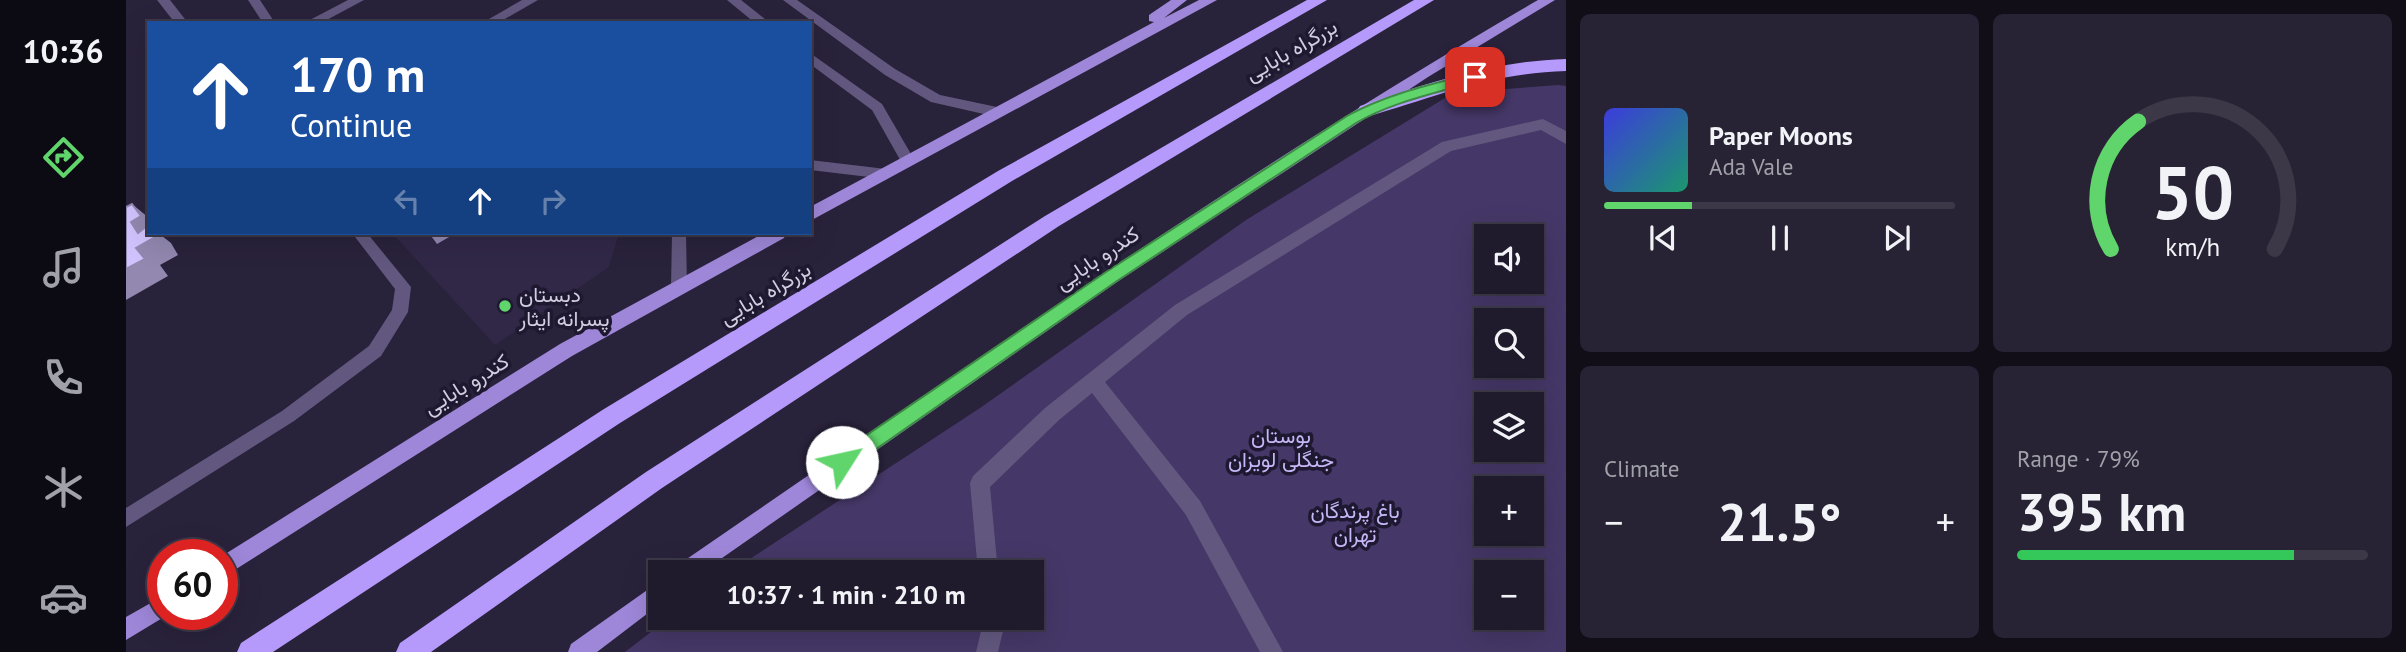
<!DOCTYPE html>
<meta charset="utf-8">
<style>
:root{--surface:#1f1a2c;--page:#272334;--text:#f1f3f6;--muted:#a1a1a9;--line:#3c3848;--accent:#5fd56b}
body{margin:0;font-family:"PT Sans",Vazirmatn,sans-serif;background:var(--page);color:var(--text);height:100vh;display:flex;flex-direction:column;font-size:26px;white-space:nowrap}
*{box-sizing:border-box;margin:0}
p{font-size:23px;color:var(--muted)}
.icon{flex:none;width:38px;height:38px;fill:none;stroke:currentColor;stroke-width:2;stroke-linecap:round;stroke-linejoin:round}
.map{position:relative;flex:1;overflow:hidden}
.sheet{display:flex;flex-direction:column;gap:14px;padding:14px;background:#110e18;width:840px}
.sheet>*{flex:none}
.top-card{position:absolute;left:21px;top:21px;width:665px;height:214px;border-radius:0px;box-shadow:0 7px 28px #0002,0 0 0 2px var(--line);background:#1a4fa0;color:#fff;overflow:hidden}
.buttons{position:absolute;left:1348px;top:224px;display:grid;gap:14px}
.buttons a{display:grid;place-items:center;width:70px;height:70px;border-radius:0px;background:var(--surface);box-shadow:0 7px 28px #0002,0 0 0 2px var(--line);font-size:35px}
.speed{position:absolute;left:21px;top:539px;display:flex;gap:14px;font-size:35px;font-weight:700;text-align:center}
.speed>*{display:grid;place-content:center;width:91px;height:91px;border-radius:50%;background:var(--surface);box-shadow:0 7px 28px #0002,0 0 0 2px var(--line);line-height:1}
.speed .limit{border:10px solid #d22;background:#fff;color:#111}
.pin{position:absolute;display:grid;place-items:center;width:60px;height:60px;color:#fff;margin:-30px;border-radius:14px;box-shadow:0 4px 10px #0006}
.me{position:absolute;width:77px;margin:-38px;rotate:55deg;stroke-linejoin:round;filter:drop-shadow(0 0 5px #0008)}
.turn{display:flex;align-items:center;gap:24px;height:147px;padding:0 28px;font-size:32px}
.turn .icon{width:91px;height:91px;stroke-width:2.5}
.turn b{display:block;font-size:49px;line-height:60px}
.lanes{display:flex;align-items:center;height:66px;padding:0 28px;background:#0003;justify-content:center;gap:35px;direction:ltr}
.lanes .off{opacity:.35}
.big{font-size:52px;font-weight:600;line-height:1.1}
.sheet .card{flex:1;display:flex;flex-direction:column;justify-content:center;gap:10px;min-width:0;padding:0 24px;border-radius:10px;background:var(--page)}
.sheet .dial{align-items:center;gap:0}
.dial svg{height:182px;overflow:visible;fill:none;stroke:var(--line);stroke-width:7;stroke-linecap:round;text-anchor:middle}
.dial text{fill:var(--text);stroke:none}
.song{display:flex;align-items:center;gap:21px}
.cover{width:84px;height:84px;border-radius:10px;background:linear-gradient(135deg,hsl(240 70% 55%),hsl(160 70% 35%))}
.played{height:7px;border-radius:4px;background:linear-gradient(90deg,var(--accent) 25%,var(--line) 25%)}
.keys{display:flex;justify-content:space-around;direction:ltr}
.heat{display:flex;justify-content:space-between;align-items:center;font-size:38px;direction:ltr}
.charge{height:10px;border-radius:5px;background:linear-gradient(90deg,#34c759 79%,var(--line) 0)}
.sheet .tiles{flex:1;display:grid;gap:14px;grid-template-columns:repeat(2,1fr)}
.trip{position:absolute;left:522px;top:560px;width:396px;height:70px;border-radius:0px;background:var(--surface);box-shadow:0 7px 28px #0002,0 0 0 2px var(--line);font-weight:600;line-height:70px;text-align:center}
main{display:flex;flex:1;min-height:0}
.tabs{display:flex;flex-direction:column;width:126px;justify-content:space-around;align-items:center;background:#0c0a12;color:var(--muted)}
.tabs .icon{width:49px;height:49px}
.tabs .current{color:var(--accent)}
.tabs b{font-size:32px;color:var(--text)}
.map>svg:first-child{display:block}
</style>
<main>
<nav class="tabs">
<b>10:36</b>
<svg class="icon current" aria-label="directions" viewBox="0 0 24 24"><path d="M12 3l9 9-9 9-9-9zM9 14v-3h6M13 9l2 2-2 2"/></svg>
<svg class="icon" aria-label="music" viewBox="0 0 24 24"><path d="M9 18V5l10-2v13"/><circle cx="6" cy="18" r="3"/><circle cx="16" cy="16" r="3"/></svg>
<svg class="icon" aria-label="phone" viewBox="0 0 24 24"><path d="M5 4h4l2 5-3 2q2 4 5 5l2-3 5 2v4C11 20 4 13 5 4z"/></svg>
<svg class="icon" aria-label="climate" viewBox="0 0 24 24"><path d="M12 3v18M4 7l16 10M4 17L20 7"/></svg>
<svg class="icon" aria-label="car" viewBox="0 0 24 24"><path d="M5 17H2v-5l4-1 3-4h7l3 4 3 1v5h-3M9 17h6M6 11h13"/><circle cx="7" cy="17" r="2"/><circle cx="17" cy="17" r="2"/></svg>
</nav>
<div class="map">
<svg width="1440" height="652" viewBox="0 0 1440 652">
<rect width="100%" height="100%" fill="#29223b"/>
<polygon fill="#312848" points="266,233 493,233 483,267 369,345"/>
<path fill="#453767" fill-rule="evenodd" d="M1432,85L1440,86V652H499L543,618H905V572H604L854,408L1120,220L1327,93ZM1360,236H1405V282H1360ZM1360,320H1405V366H1360ZM1360,404H1405V450H1360ZM1360,488H1405V534H1360ZM1360,572H1405V618H1360Z"/>
<g fill="none" stroke-linecap="round" stroke-linejoin="round">
<g fill="#62587f" fill-rule="evenodd">
<polygon points="31,0 44,0 62,23 49,23"/>
<polygon points="122,0 134,0 149,23 137,23"/>
<polygon points="222,0 238,0 195,23 178,23"/>
<polygon points="396,0 412,0 372,23 356,23"/>
<polygon points="601,0 615,0 644,23 629,23"/>
<polygon points="657,0 671,0 769,69 814,95 871,107 878,112 871,117 805,102 759,75"/>
<polygon points="684,53 756,104 789,161 787,165 777,165 746,110 684,64"/>
<polygon points="684,160 760,169 767,174 760,179 684,170"/>
<polygon points="226,233 241,233 285,287 282,312 255,356 168,421 0,527 0,508 156,411 243,346 266,310 269,289"/>
<polygon points="546,233 560,233 561,288 558,293 548,293 545,288"/>
</g>
<g fill="#62587f" fill-rule="evenodd">
<polygon points="1417,119 1440,131 1440,144 1415,130 1325,151 1061,315 979,382 1074,501 1157,652 1134,652 1060,515 966,393 933,420 864,487 872,572 852,572 844,483 847,476 919,408 1049,305 1316,142"/>
<polygon points="854,618 876,618 877,631 872,652 850,652 855,631"/>
</g>
<g fill="#9e87d9" fill-rule="evenodd">
<polygon points="1045,0 1061,0 1038,18 1073,0 1091,0 684,221 684,207 1028,22 1023,21 1023,15"/>
<path d="M1412,0H1429L1302,77L991,282L576,572H549L552,565C835,371 1115,172 1412,0Z"/>
<polygon points="638,233 660,233 658,238 446,356 96,578 96,556 434,344"/>
<polygon points="534,581 534,604 471,652 442,652 445,644"/>
<polygon points="37,596 37,614 43,614 0,640 0,617"/>
</g>
<g fill="#b59afc" fill-rule="evenodd">
<polygon points="1181,0 1201,0 886,181 494,423 147,652 111,652 115,643 478,409 872,171"/>
<polygon points="1288,0 1308,0 933,226 536,488 305,652 270,652 274,643 520,472 919,216"/>
<path d="M1440,59V71C1366,73 1309,97 1240,117L1234,116L1231,111L1234,106C1301,83 1368,61 1440,59Z"/>
</g>
</g>
<g fill="#9288b0">
<polygon points="6,204 23,218 23,233 36,233 38,235 36,236 45,243 52,255 34,265 42,276 0,300 0,269 10,248 12,233 0,220"/>
<polygon points="303,233 330,233 311,244"/>
</g>
<polygon fill="#d0c2fc" stroke="#9288b0" stroke-width="2" points="6,204 15,216 5,222 12,233 22,225 23,233 26,233 29,237 10,248 19,259 0,269 0,207"/>
<path fill="#5fd56b" stroke="#3e8a46" stroke-width="2" d="M1349,73L1354,74V80C1312,93 1268,101 1230,123L991,281L723,468L716,471L710,468L708,462L710,456L980,272L1221,116C1260,94 1306,84 1349,73Z"/>
<circle fill="#5fd56b" stroke="#1f1831" stroke-width="2.5" cx="379" cy="306" r="7"/>
<g text-anchor="middle" dominant-baseline="central" stroke-width="7" stroke-linejoin="round" paint-order="stroke">
<g font-size="21" fill="#d2cee0" stroke="#1f1831">
<text transform="translate(1165 50) rotate(-30)">بزرگراه بابایی</text>
<text transform="translate(971 258) rotate(-34)">کندرو بابایی</text>
<text transform="translate(639 293) rotate(-31)">بزرگراه بابایی</text>
<text transform="translate(340 384) rotate(-32)">کندرو بابایی</text>
</g>
<g font-size="21" fill="#d2cee0" stroke="#1f1831" text-anchor="start">
<text x="393" y="294">دبستان<tspan x="393" dy="24">پسرانه ایثار</tspan></text>
</g>
<g font-size="21" fill="#c6b7f6" stroke="#1f1831">
<text x="1155" y="435">بوستان<tspan x="1155" dy="24">جنگلی لویزان</tspan></text>
<text x="1229" y="510">باغ پرندگان<tspan x="1229" dy="24">تهران</tspan></text>
</g>
</g>
</svg>
<div class="buttons">
<a><svg class="icon" aria-label="sound" viewBox="0 0 24 24"><path d="M4 9h4l5-4v14l-5-4H4zM17 9q2 3 0 6"/></svg></a>
<a><svg class="icon" aria-label="search" viewBox="0 0 24 24"><circle cx="10" cy="10" r="6"/><path d="M15 15l6 6"/></svg></a>
<a><svg class="icon" aria-label="layers" viewBox="0 0 24 24"><path d="M12 4l9 5-9 5-9-5zM3 14l9 5 9-5"/></svg></a>
<a>+</a>
<a>−</a>
</div>
<div class="speed"><div class="limit">60</div></div>
<div class="pin" style="left:1349px;top:77px;background:#d93025"><svg class="icon" aria-label="arrive" viewBox="0 0 24 24"><path d="M6 21V4h12l-3 4 3 4H6"/></svg></div>
<svg class="me" style="left:716px;top:462px" viewBox="-20 -20 40 40"><circle r="19" fill="#fff"/><path d="M0-13L10 11 0 6-10 11z" fill="#5fd56b"/></svg>
<div class="trip">10:37 · 1 min · 210 m</div>
<div class="top-card">
<div class="turn"><svg class="icon" aria-label="ahead" viewBox="0 0 24 24"><path d="M12 20V5M6 11l6-6 6 6"/></svg><div><b>170 m</b>Continue</div></div>
<div class="lanes"><svg class="icon off" aria-label="left" viewBox="0 0 24 24"><path d="M17 20v-9H6M10 6l-5 5 5 5"/></svg><svg class="icon" aria-label="ahead" viewBox="0 0 24 24"><path d="M12 20V5M6 11l6-6 6 6"/></svg><svg class="icon off" aria-label="right" viewBox="0 0 24 24"><path d="M7 20v-9h11M14 6l5 5-5 5"/></svg></div>
</div>
</div>
<section class="sheet">
<div class="tiles">
<div class="card">
<div class="song"><i class="cover"></i><div><b>Paper Moons</b><p>Ada Vale</p></div></div>
<div class="played"></div>
<div class="keys"><svg class="icon" aria-label="previous" viewBox="0 0 24 24"><path d="M18 5L8 12l10 7zM5 5v14"/></svg><svg class="icon" aria-label="pause" viewBox="0 0 24 24"><path d="M8 5v14M16 5v14"/></svg><svg class="icon" aria-label="next" viewBox="0 0 24 24"><path d="M6 5l10 7-10 7zM19 5v14"/></svg></div>
</div>
<div class="card dial"><svg viewBox="0 0 100 80">
<path d="M14 69A42 42 0 1 1 86 69"/>
<path d="M14 69A42 42 0 0 1 26 13" stroke="#5fd56b"/>
<text x="50" y="56" font-size="32" font-weight="700">50</text>
<text x="50" y="72" font-size="11">km/h</text>
</svg></div>
<div class="card"><p>Climate</p>
<div class="heat"><a>−</a><b class="big">21.5°</b><a>+</a></div>
</div>
<div class="card"><p>Range · 79%</p><b class="big">395 km</b><div class="charge"></div></div>
</div>
</section>
</main>
